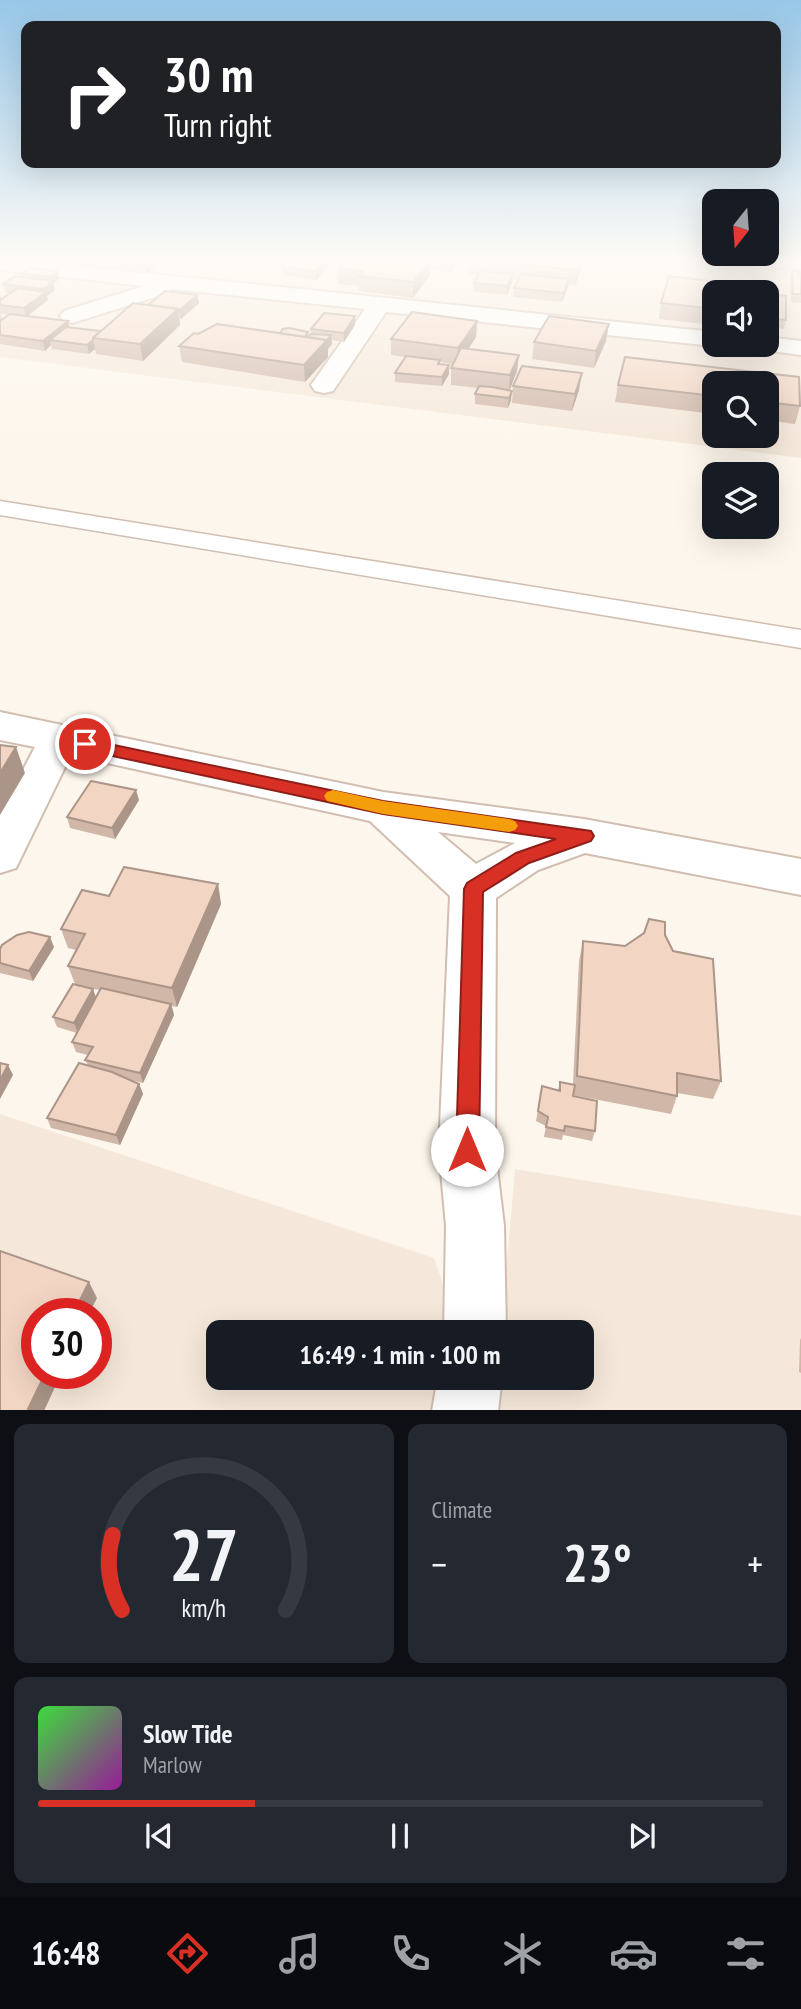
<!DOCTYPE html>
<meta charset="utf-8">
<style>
:root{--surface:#171b24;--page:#242831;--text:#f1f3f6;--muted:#9ea1a6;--line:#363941;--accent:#d93025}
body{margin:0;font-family:"PT Sans Narrow",sans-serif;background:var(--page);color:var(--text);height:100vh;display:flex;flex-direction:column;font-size:26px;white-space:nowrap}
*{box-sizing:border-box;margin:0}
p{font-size:23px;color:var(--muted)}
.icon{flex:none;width:38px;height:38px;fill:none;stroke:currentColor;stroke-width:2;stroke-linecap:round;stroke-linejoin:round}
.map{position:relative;height:1410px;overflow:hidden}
.sheet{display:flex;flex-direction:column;gap:14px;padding:14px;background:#0d0f14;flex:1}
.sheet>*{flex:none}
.top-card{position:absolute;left:21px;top:21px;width:760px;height:147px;border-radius:14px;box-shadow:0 7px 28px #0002;background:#202124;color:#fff;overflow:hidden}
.needle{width:46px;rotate:197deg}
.buttons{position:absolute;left:702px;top:189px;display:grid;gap:14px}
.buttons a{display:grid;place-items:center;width:77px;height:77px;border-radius:14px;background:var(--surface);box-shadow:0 7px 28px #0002;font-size:35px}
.speed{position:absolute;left:21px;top:1298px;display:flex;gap:14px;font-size:35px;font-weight:700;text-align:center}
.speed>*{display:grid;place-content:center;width:91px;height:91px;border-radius:50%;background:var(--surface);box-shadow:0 7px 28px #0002;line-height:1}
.speed .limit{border:10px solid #d22;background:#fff;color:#111}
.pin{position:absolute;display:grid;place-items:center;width:60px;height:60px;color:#fff;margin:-30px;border:4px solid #fff;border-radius:50%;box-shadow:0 2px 7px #0007}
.me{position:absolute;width:77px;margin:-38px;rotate:0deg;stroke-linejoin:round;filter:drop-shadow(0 0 5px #0008)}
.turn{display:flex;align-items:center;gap:24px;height:147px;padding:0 28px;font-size:32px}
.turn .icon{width:91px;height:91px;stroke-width:2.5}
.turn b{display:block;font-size:49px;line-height:60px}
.big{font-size:52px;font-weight:800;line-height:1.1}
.sheet .widget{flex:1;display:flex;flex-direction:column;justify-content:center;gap:10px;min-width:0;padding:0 24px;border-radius:14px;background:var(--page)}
.sheet .dial{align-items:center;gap:0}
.dial svg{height:182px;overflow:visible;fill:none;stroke:var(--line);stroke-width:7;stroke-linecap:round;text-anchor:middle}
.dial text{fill:var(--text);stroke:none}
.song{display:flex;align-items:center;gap:21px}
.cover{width:84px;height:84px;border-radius:10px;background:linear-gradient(135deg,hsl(120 70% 55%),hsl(300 70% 35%))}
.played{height:7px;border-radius:4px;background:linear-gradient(90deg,var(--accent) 30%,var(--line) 30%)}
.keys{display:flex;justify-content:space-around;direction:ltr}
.heat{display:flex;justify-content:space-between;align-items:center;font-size:38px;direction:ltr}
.sheet .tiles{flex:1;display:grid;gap:14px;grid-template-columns:1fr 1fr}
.widget:last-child{grid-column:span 2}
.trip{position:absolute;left:206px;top:1320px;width:388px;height:70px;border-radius:14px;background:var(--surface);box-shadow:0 7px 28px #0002;font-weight:800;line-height:70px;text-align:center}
.tab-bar{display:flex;height:112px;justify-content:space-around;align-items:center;background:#090b0e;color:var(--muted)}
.tab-bar .icon{width:49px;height:49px}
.tab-bar .active{color:var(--accent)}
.tab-bar b{font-size:32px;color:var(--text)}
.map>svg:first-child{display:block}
</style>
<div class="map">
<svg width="801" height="1411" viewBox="0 0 801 1411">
<rect width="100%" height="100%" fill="#fdf6ec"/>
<g fill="#f5e8da" fill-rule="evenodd">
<path d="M0,258H801V458L0,357ZM714,292H766V345H714ZM714,383H766V436H714Z"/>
<path d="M0,1114L434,1258L460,1332H219V1377H455L451,1410L0,1411ZM37,1314H96V1374H37Z"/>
<polygon points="515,1169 801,1216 801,1410 494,1411 497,1377 583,1377 583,1332 501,1332"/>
</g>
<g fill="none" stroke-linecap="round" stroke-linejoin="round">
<g stroke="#d1beb0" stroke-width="3">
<polygon id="service" points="0,501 801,630 801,648 0,515"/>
</g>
<g stroke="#d1beb0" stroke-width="4">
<g id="minor">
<polygon points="0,258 714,332 714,345 720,345 714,346 386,312 333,391 324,393 315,391 311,385 365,309 171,289 168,293 72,323 64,321 60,316 64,311 144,286 0,270"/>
<polygon points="721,258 801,258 801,269 732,264 724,263"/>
<polygon points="766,337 801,341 801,355 757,349 754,345 766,345"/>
<path d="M0,712L383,792L584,819L801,859V895L585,853L538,870L496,898L495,1150L504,1226L506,1332H444L446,1226L439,1150L450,896L370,821L71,755L16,868L0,873V814L35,747L0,740ZM438,832L515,843L476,864Z"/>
<polygon points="438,1377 502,1377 498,1411 432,1411"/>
</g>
</g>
<use href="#service" fill="#fff" fill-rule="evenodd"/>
<use href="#minor" fill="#fff" fill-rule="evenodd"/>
</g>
<g fill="#d1b7a8" fill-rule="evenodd">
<polygon points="120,258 165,258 146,274 117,270 115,262"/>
<polygon points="290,258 346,258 344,260 329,258 329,265 316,280 282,275 281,267"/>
<polygon points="347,258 460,258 451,272 430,270 430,275 413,298 359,291 359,286 338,284 338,268"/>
<polygon points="467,259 582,265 575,286 568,285 562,302 513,297 514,288 518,280 512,279 512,283 507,295 474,292 474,283 478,275 467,274"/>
<path d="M57,271L59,279L53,284L55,290L47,296L48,300L28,316L69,327L100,331L148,305L197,295L199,303L181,319H179L180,325L143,361L96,354L95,349L89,354L52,349L51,345L45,351L0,344V294L2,299L10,293H6L3,284L23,278L22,273ZM1,314L8,315L2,320Z"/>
<polygon points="792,271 801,272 801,303 791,302 790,280"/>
<polygon points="714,292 714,320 704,319 703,324 659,319 661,303"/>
<polygon points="766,294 786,320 784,329 766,327"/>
<polygon points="355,316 355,325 344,342 332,340 332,344 328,349 328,357 305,382 182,362 179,346 198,334 308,332 309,337 311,334 311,329"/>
<polygon points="477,321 476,337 468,349 517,371 509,390 511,400 508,408 475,404 475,394 478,388 451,385 451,368 453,364 440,362 440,364 449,374 442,386 395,382 395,373 405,357 391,355 391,339"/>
<polygon points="606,341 594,368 532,359 534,342"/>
<polygon points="625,357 799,377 800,406 795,424 766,420 766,383 714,383 714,414 615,402 618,385"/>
<polygon points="513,386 579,390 572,411 512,403"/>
<polygon points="139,800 115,839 70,828 67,817"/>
<path d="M218,884L221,904L177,1007L172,1006L174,1015L143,1083L130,1080L139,1084L143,1094L120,1145L51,1128L47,1118L88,1065L85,1060L88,1055L76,1052L72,1042L77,1033L57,1027L53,1017L75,984L68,966L76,950L68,948L61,929L109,896ZM87,988L100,990L96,997Z"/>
<polygon points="665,935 721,1081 713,1099 677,1093 677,1096 671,1114 573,1095 595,1131 592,1141 563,1135 562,1140 544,1137 546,1126 536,1121 542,1086 558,1090 560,1082 573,1084 579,961 583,941 625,946"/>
<polygon points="54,947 33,981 0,973 0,963"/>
<polygon points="801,1338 801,1373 799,1372 800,1340"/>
</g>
<g fill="#aa9588">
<polygon points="154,258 165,258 146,274 145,265"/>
<polygon points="327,258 329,258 329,265 316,280 316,271"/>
<polygon points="451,258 460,258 451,272"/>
<polygon points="581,258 583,258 582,265 575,286 577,270"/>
<polygon points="430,259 430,275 413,298 413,282"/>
<polygon points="57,271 59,279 53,284 55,290 47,296 48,300 26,317 24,308 43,293 43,289 51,283 49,277"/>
<polygon points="513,274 512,283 507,295 507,286"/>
<polygon points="569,279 568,288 562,302 563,293"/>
<polygon points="197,295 199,303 181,319 179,311"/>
<polygon points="178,309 180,325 143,361 140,344"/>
<polygon points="355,316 355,325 344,342 344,333"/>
<polygon points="68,321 70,330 50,340 51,345 45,351 43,341"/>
<polygon points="477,321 476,337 458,365 458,348"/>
<polygon points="609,324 606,341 594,368 596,351"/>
<polygon points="331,335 332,344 328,349 328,357 305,382 304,365"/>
<polygon points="93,340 95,349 89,354 87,345"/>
<polygon points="519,355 517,371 509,392 510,375"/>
<polygon points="449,365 449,374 442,386 442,377"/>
<polygon points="582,373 579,390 572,411 575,394"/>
<polygon points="512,391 511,400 508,408 509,398"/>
<polygon points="16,747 25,773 0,815 0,773"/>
<polygon points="136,790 139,800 115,839 112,828"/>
<polygon points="218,884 221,904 177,1007 172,988"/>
<polygon points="50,937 54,947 33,981 29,971"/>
<polygon points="93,989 97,1000 78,1033 74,1023"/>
<polygon points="171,1004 174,1015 143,1083 140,1073"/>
<polygon points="8,1065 13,1075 0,1099 0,1080"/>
<polygon points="139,1084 143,1094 120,1145 116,1135"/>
<polygon points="89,1282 97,1298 89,1314 73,1314"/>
<polygon points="45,1374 61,1374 44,1411 27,1411"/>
</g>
<g fill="#f3d5c3" stroke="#aa9588" stroke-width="2">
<polygon points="120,258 154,258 145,265 115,262"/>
<polygon points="290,258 327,258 316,271 281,267"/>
<polygon points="347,258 419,258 430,259 413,282 359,276 363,271 338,268"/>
<polygon points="468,258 581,258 577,270 467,259"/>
<polygon points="30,268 57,271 49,277 22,273"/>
<polygon points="480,271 513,274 507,286 474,283"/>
<polygon points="792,271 801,272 801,294 793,294"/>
<polygon points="521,274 569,279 563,293 514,288"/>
<polygon points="15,276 53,281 43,289 3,284"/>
<polygon points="669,276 729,283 727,292 714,292 714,304 707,303 706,308 661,303"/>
<polygon points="18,288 46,292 24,308 0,305 0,300"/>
<polygon points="165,291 197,295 179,311 178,309 148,305"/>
<polygon points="766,294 786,296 786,320 766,318"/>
<polygon points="133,303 178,309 140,344 93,338"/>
<polygon points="412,312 477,321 458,348 391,339"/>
<polygon points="324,313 355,316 344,333 311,329"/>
<polygon points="10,314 68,321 43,341 0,335 0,321"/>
<polygon points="549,316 609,324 596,351 534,342"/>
<polygon points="217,324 327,340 304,365 179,346 194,333 198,334"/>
<polygon points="66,327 100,331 93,338 93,340 87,345 50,340"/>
<polygon points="289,328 308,332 305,337 280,333 283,329"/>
<polygon points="311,334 331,335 327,340 308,337"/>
<polygon points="461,348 519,355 510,375 451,368"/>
<polygon points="406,356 440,360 438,364 449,365 442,377 395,373"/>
<polygon points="625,357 799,377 800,406 766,402 766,383 714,383 714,396 618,385"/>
<polygon points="522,366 582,373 575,394 513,386"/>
<polygon points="479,386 492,387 512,391 509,398 475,394"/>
<polygon points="0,745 16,747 0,773"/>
<polygon points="91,781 136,790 112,828 67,817"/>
<polygon points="124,867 218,884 172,988 68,966 85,934 61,929 82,890 109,896"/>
<polygon points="649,919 665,922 665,935 673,951 713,959 721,1081 677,1073 677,1096 577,1076 583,941 625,946 644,933"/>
<polygon points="29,932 50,937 29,971 0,963 0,949 2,945 17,935"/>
<polygon points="73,984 93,989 74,1023 53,1017"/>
<polygon points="101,988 171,1004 140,1073 85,1060 93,1047 72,1042"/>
<polygon points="0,1063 8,1065 0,1080"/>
<polygon points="79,1063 112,1072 139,1084 116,1135 47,1118"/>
<polygon points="560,1082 575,1085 573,1096 597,1101 595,1131 565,1126 564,1131 546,1127 548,1117 538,1111 542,1086 560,1091"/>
<polygon points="0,1251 89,1282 73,1314 37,1314 37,1374 45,1374 27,1411 0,1411"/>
</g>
<linearGradient id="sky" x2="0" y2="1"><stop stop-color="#97c7e8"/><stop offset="0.57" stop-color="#fefbf6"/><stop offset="1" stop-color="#fefbf6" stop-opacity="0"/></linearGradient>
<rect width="801" height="456" fill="url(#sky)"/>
<polygon fill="#d93025" stroke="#8d1f18" stroke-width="2" points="85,739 383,801 591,831 594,836 591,841 529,863 483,892 479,1150 476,1158 467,1161 459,1158 456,1150 464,889 467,883 516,853 556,839 383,814 80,749 77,744 80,740"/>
<polygon fill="#f59e0b" points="333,790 383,801 509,819 515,821 518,826 515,830 509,832 383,814 327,801 324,796 327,792"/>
</svg>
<div class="buttons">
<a><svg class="needle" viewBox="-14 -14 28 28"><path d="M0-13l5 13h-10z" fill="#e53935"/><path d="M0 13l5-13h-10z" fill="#9ea1a6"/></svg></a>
<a><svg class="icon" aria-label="sound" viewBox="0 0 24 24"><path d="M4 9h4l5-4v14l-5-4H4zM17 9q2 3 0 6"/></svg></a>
<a><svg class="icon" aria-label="search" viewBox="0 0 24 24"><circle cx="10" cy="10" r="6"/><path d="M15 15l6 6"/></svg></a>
<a><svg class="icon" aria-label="layers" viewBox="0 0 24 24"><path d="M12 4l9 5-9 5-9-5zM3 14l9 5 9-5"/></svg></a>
</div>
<div class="speed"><div class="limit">30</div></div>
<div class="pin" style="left:85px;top:744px;background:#d93025"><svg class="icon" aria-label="arrive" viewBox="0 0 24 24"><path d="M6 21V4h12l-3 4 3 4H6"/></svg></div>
<svg class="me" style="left:467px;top:1150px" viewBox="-20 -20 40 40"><circle r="19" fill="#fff"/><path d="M0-13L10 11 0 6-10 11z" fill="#d93025"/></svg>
<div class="trip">16:49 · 1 min · 100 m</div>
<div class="top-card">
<div class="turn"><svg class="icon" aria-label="right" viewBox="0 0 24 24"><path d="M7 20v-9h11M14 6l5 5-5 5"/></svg><div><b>30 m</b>Turn right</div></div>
</div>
</div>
<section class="sheet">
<div class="tiles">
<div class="widget dial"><svg viewBox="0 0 100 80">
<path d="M14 69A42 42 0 1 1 86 69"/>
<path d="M14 69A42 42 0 0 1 10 36" stroke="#d93025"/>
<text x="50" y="56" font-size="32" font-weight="700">27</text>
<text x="50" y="72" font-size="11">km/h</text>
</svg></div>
<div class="widget"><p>Climate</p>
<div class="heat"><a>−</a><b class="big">23°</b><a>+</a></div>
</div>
<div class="widget">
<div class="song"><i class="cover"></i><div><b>Slow Tide</b><p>Marlow</p></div></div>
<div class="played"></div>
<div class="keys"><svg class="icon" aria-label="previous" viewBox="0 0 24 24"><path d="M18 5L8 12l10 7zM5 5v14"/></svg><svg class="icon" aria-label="pause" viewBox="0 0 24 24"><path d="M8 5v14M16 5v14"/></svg><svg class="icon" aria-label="next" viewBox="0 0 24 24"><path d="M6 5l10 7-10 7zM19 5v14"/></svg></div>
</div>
</div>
</section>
<nav class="tab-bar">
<b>16:48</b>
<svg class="icon active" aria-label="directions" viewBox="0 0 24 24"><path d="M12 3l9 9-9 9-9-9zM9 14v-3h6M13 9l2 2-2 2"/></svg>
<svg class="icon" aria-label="music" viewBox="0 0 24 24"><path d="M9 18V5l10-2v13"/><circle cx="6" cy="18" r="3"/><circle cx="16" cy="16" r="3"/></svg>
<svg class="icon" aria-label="phone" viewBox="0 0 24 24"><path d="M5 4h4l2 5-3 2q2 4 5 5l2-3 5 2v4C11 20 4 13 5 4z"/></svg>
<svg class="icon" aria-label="climate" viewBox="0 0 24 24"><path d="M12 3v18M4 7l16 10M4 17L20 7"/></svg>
<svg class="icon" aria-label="car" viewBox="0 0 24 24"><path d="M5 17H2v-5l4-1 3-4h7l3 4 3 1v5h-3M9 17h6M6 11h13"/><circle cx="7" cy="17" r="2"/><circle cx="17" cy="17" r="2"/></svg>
<svg class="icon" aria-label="filters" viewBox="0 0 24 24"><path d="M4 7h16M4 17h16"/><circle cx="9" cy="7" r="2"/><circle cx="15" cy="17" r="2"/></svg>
</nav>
